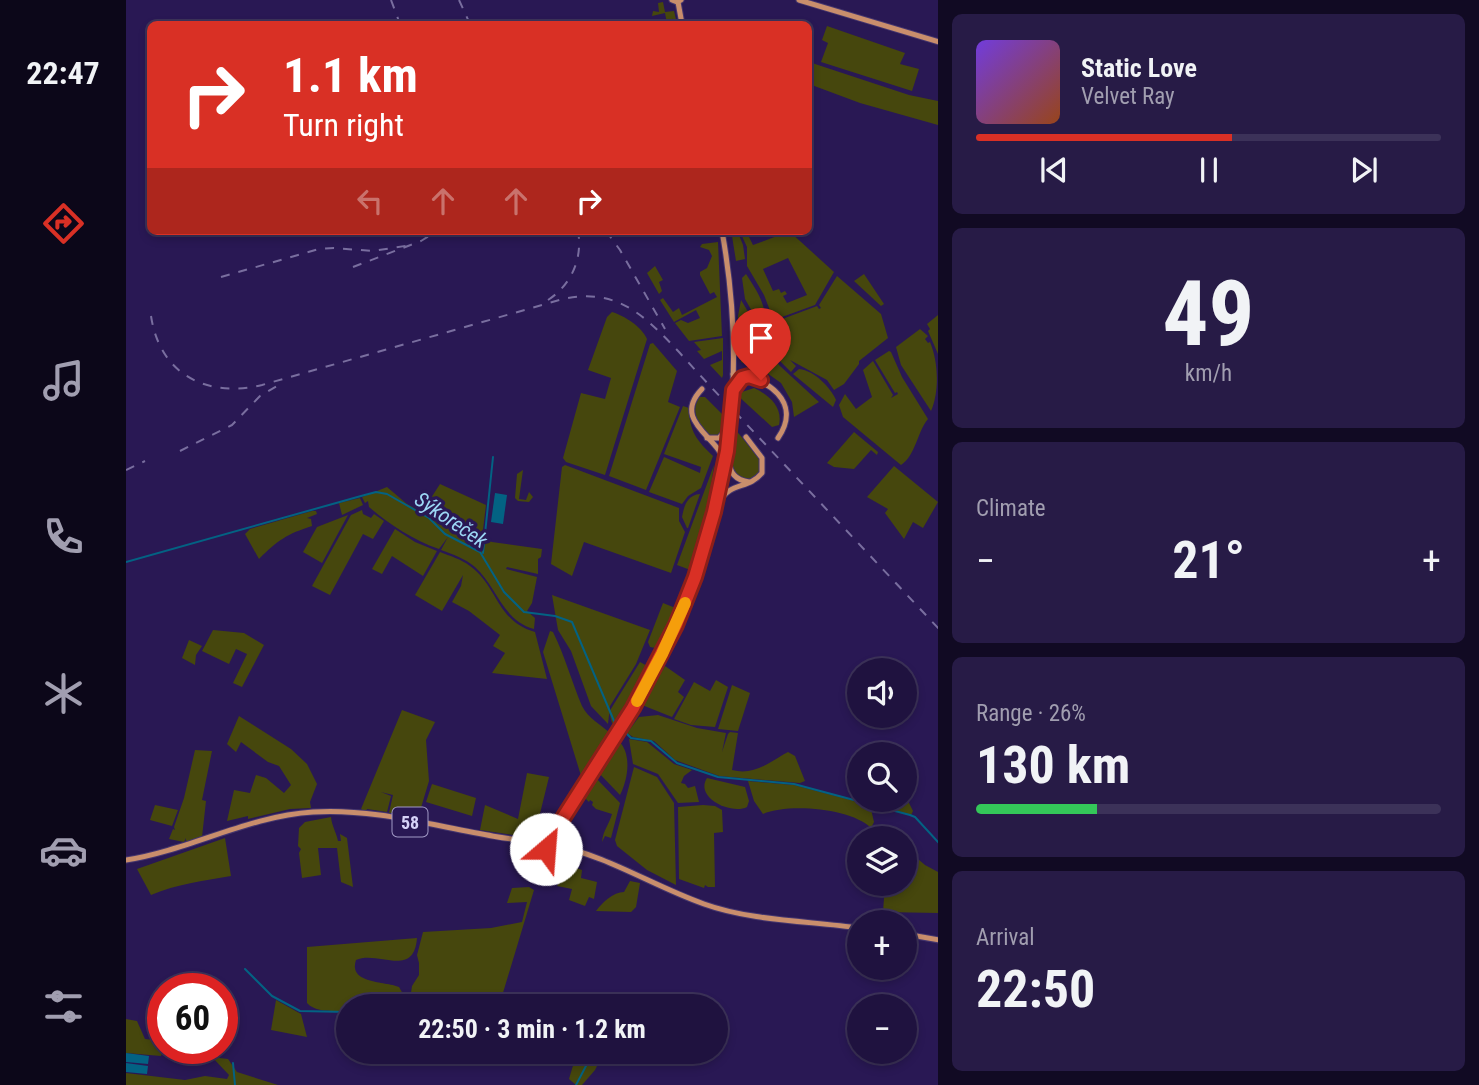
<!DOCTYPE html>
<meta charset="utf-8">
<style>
:root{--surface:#1f123f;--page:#271b46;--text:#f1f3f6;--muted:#a19eb0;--line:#3c3259;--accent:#d93025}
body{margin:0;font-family:"Roboto Condensed",sans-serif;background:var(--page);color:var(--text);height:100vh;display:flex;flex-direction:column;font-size:26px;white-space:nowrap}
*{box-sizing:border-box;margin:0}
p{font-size:23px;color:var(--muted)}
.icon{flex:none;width:38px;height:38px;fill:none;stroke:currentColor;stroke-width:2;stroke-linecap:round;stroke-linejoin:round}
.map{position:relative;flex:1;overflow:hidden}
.drawer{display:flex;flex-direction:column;gap:14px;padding:14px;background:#110a23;width:541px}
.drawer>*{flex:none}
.guide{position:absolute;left:21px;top:21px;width:665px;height:214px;border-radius:10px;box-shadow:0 4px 10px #0003,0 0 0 2px var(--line);background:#d93025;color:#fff;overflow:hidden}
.fabs{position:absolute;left:721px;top:658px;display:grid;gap:14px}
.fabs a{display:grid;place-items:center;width:70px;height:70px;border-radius:50%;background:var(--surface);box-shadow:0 4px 10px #0003,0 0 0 2px var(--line);font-size:35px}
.speed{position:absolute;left:21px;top:973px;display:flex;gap:14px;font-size:35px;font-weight:700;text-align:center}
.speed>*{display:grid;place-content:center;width:91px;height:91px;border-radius:50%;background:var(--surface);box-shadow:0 4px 10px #0003,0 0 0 2px var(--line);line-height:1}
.speed .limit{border:10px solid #d22;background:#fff;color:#111}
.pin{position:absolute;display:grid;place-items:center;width:60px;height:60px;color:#fff;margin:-72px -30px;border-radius:50% 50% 50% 0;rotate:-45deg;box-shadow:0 0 7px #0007}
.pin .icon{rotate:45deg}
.me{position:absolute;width:77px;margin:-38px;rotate:27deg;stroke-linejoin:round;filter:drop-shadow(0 0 5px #0008)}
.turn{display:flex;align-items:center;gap:24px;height:147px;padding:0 21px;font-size:32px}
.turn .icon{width:91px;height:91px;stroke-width:2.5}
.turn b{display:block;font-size:49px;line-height:60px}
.lanes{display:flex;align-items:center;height:66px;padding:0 21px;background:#0003;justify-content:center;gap:35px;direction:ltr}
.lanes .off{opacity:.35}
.big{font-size:52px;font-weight:700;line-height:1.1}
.drawer .card{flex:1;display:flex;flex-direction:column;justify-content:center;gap:10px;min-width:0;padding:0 24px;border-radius:10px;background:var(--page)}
.drawer .dial{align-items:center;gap:0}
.dial b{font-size:91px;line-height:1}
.song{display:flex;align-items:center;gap:21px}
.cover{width:84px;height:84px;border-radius:10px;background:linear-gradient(135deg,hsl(260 70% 55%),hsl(20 70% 35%))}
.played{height:7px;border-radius:4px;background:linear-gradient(90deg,var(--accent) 55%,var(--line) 55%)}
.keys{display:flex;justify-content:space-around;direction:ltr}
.heat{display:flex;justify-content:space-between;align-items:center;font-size:38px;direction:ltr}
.charge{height:10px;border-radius:5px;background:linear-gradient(90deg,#34c759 26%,var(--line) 0)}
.trip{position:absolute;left:210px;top:994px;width:392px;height:70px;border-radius:35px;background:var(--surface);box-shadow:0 4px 10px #0003,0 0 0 2px var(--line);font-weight:700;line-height:70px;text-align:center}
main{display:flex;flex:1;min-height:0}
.dock{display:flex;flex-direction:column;width:126px;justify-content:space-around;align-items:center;background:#0c0719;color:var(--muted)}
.dock .icon{width:49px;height:49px}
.dock .on{color:var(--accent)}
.dock b{font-size:32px;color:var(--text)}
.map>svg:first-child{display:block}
</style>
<main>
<nav class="dock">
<b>22:47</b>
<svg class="icon on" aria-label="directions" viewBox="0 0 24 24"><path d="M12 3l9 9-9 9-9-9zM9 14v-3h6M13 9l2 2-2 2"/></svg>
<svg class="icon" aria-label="music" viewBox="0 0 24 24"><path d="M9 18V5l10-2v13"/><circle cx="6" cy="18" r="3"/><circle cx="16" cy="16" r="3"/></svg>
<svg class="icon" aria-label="phone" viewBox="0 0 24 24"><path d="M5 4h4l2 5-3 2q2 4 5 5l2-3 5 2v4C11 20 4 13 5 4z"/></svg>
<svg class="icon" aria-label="climate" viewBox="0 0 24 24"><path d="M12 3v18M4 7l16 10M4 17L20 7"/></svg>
<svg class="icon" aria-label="car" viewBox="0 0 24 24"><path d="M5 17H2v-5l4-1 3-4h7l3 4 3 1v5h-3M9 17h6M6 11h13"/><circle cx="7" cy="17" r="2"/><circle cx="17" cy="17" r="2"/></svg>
<svg class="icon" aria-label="filters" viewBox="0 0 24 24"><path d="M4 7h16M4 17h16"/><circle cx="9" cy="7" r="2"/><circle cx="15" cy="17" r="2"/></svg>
</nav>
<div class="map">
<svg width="813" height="1085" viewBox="0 0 813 1085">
<rect width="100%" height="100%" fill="#291854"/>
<g fill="#46470d" fill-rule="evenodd">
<polygon points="537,2 539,12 548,11 551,24 548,24 546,18 546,24 541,24 539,13 526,16 527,11 533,12 532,3"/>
<polygon points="701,26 779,53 774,64 793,69 786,91 695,62 702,43 696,40"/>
<polygon points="683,62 783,95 812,101 812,125 734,103 683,84"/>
<path d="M616,231L622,235L627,245L651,236L656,231H663L708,272L689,305L645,321L643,308L638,295L621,266V247L614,232ZM662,258L681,295L661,303L657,296L661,294L659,291L655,293L653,289L647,291L637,269Z"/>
<polygon points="613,235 617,245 619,259 610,261 606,236"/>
<polygon points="592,242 596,336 563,341 549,323 555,320 562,323 574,318 570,310 548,322 534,300 537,298 547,312 553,308 556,315 591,297 588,292 584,294 574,275 574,272 581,268 586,256 583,250 574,247 576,244"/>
<polygon points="529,266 537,280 533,282 536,291 533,294 521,273"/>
<path d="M620,274C629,288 640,303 639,321L631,320L619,299L616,278Z"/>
<polygon points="738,274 758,304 755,306 728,281"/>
<polygon points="711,276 755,314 762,338 733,361 733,364 718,384 708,390 701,380 664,360 670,366 665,372 652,359 638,333 643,324 691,306 693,309 695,308 693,305"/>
<polygon points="615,300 632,328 613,336 612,316"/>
<path d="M486,312C499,316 516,327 521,339L479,475L440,462L437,458L455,393L479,399L485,378L462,370L481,317Z"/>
<polygon points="812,315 813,315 812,354 802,331 804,329 801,324"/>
<path d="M794,329L802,336L799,339L802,343L804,342C813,363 813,393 805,411L775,365L770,347Z"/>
<polygon points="634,331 653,365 693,402 668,417 666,402 655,383 641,373 615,362 613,340"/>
<polygon points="597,338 597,375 596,378 584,365 596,360 596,351 578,359 571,351 575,350 568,342"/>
<polygon points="527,343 551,371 542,402 554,407 520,490 483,476 524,344"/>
<path d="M763,351L765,352L776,377L802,419C791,432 790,455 775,465L717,417L713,405L719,394L730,409L746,397L737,370L747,361L767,395L765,398L772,394L771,392L769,393L749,360Z"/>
<path d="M673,369C689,371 704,387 710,400L707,407L667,374Z"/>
<path d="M628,388C643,395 657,407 653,425L646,427L610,394Z"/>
<path d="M574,397H579L600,418L599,429L594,436H582C573,424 563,411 574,397Z"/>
<path d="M557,406L563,408C563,431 571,441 587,456L575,488L562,496L556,504L523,492L538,457L574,473L575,467L538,454Z"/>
<path d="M608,428L634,459L633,472C625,482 618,480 608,474L604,459Z"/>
<polygon points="728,432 752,452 751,455 745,450 728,469 708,467 701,463"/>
<polygon points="439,465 553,508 553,521 559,532 545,573 458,542 446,576 425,564 436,467"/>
<polygon points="588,465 580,522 567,561 570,561 567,571 551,565"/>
<polygon points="768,466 812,502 797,528 787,522 778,539 759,513 762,509 741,497"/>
<polygon points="397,470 393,499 400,500 403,492 407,497 403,502 392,501 389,498 391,474"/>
<path d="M314,484L360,505L356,538L366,542L416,549L415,557L412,559V574L381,567L380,569L411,577L406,603L401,611L409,618L408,629C377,621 371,587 349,567C340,559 326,554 315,550L322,537L313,549C287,540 263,524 243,507L242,501L239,503L236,497L261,487L281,504L296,512Z"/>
<path d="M574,494L562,528H561L556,517C558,506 561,495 574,494Z"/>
<polygon points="234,498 237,505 216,515 213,503"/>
<polygon points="236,510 237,514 245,518 248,514 258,521 247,539 237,534 204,595 186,586 225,515"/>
<path d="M186,511H190L191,514L181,518L185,519L186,526C161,534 152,540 133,559L119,534L124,529Z"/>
<polygon points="222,515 196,563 177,552 191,527"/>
<polygon points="269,529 289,542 311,551 297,576 266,556 256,574 246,569"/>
<path d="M314,552C324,556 335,559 344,566C372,586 370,621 409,632L421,679L366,673L379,653L367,646L374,635L343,611L326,602L335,586L337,575L316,611L289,595Z"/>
<polygon points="426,595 524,630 510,664 484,706 482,724 465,706 445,651 432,630"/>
<polygon points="537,603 552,609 534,649 524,647 522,642"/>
<polygon points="87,630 118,633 138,645 116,687 107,683 121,654 110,649 103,664 76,651"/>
<path d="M424,631L427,632C439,656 446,683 456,706C462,718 475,725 484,733C475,751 466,764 456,779L417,652Z"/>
<polygon points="63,640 76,646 70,655 69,665 56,658"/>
<polygon points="514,662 523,667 490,719 493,724 491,727 486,723 483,712"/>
<polygon points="539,666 559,680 552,692 558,697 546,717 516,705"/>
<polygon points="590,680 602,687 589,727 565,725 548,719 568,682 584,691"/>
<polygon points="606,685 624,693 612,731 592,729"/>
<polygon points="276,710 309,722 300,740 303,781 291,821 291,817 263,813 267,795 255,792 265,796 261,812 241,809 240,812 235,809"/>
<path d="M532,715L571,728L600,733L596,752L602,734L604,732L612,733L606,770C629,776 645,761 662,752L669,756L679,781L674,783L593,776L549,760L528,741L507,737L501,733L513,717Z"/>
<polygon points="113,716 165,749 181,764 191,784 184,802 185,808 164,809 122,819 122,816 101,821 108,790 124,793 130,775 140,778 158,793 165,785 153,766 142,762 115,742 110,752 101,744"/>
<polygon points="503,739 521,742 548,764 566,770 558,776 555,783 559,784 562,788 569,786 573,802 552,803 532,774 507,764"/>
<path d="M493,741C506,755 502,779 494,795L471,771Z"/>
<polygon points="69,750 86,751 76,800 80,801 76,837 60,842 60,838 58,842 43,839 47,829 49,830 48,827 58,798"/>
<polygon points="508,767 531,777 548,803 550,885 521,870 491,846 489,840"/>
<polygon points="401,773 423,777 408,838 354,830 359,805 392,819"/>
<path d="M468,776L494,803L485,838L479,836L476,842C477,830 483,825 486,814L470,809L466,805L467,802L464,800L463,802L456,795Z"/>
<path d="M581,778L619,787L623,801L621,807C606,815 568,798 581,778Z"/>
<path d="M622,781L668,785L744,805L748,822L745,828C725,808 662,803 637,814L628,801Z"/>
<polygon points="306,784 350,798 346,816 300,802"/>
<polygon points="779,795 787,811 785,815 753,805 750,801 779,800"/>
<polygon points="29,805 52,810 46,826 24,820"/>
<polygon points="577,805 589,806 596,810 597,832 588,833 589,887 582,887 579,885 578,888 553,879 552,807"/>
<path d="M205,817C206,827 210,831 212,841H215L214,834L221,838L227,887L215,882L211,848H192L195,875L176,878L173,853L175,849L172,846L173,828L179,822Z"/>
<path d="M99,838L105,876C77,881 51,884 25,895L11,869Z"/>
<polygon points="780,849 799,865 812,872 812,913 757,912 759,884 779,884"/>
<polygon points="442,858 450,860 448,867 456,870 455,878 471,882 468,899 463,897 459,906 443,900 446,889 431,886 438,875"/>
<path d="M504,881L514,883L510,907L505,912L470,911C477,902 487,892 498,892Z"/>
<polygon points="386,888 403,887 408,890 373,1006 283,1006 286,986 293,975 293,963 291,955 297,932 365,928 396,922 401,902 381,903"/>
<path d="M291,938C288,979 252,950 230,960C222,984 259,981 273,987L277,994L275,1004L277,1006H222V1011C209,1011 190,1013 181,1003V947Z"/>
<polygon points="150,1000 175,1014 181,1037 145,1030"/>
<polygon points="0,1019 11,1021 19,1039 37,1041 38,1048 35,1056 0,1053"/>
<polygon points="451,1052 478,1052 469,1070 456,1085 450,1085 443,1079"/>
<polygon points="86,1057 102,1059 111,1072 152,1085 0,1085 0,1073 59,1080 79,1076 101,1079 103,1075"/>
</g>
<g fill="#036283">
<polygon points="369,493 381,495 377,524 365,522"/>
<polygon points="0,1053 23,1056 22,1064 0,1062"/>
<polygon points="0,1063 22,1066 21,1074 0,1072"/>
</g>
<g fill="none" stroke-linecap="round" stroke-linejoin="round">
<g stroke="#036283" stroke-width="2">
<polyline points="357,553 367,457"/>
<polyline points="0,562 235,496 250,492 261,494 303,518 319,534 354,552 378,592 398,612 429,616 446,622 488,721 505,738 525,741 551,763 592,777 668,784 784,815 789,817 813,843"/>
<polyline points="119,969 146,996 174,1011 222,1012"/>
<polyline points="107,1063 109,1085"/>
<polyline points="450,1085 461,1064 461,1052"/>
</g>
<g stroke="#45366e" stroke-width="7">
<g id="major">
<polyline points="546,0 551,2 555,0"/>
<polyline points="673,0 813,42"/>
<polyline points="552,2 556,24"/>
<path d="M596,231C606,287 610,344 606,401"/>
<path d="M607,374C641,377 677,402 652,438"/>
<path d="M576,389C544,422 596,438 597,462"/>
<polyline points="581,438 593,438 601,429"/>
<path d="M602,459C604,473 609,480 623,482"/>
<path d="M593,503C604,481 622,490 636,473V458L620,437"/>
<polyline points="433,824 434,838 446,847"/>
<circle cx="422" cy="842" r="7"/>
<path d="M425,837C462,776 505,718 537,654C573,582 595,503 604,423"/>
<path d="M428,845C482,856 527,886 578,904C625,921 684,921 733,928"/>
<path d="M0,860C64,850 122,816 187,812C263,807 339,837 415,842"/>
<polyline points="779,934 813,940"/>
</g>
</g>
<use href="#major" stroke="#c98e6c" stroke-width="5"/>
<g stroke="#796e9f" stroke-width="2" stroke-dasharray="9 9" stroke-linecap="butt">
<polyline points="265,0 274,24"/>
<polyline points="333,0 344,24"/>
<polyline points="480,231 494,250 539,329"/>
<polyline points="227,267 295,241 311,231"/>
<polyline points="95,277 193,249 208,248 247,251 285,245"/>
<path d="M422,300C445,285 457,259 452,231"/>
<path d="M25,316C34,375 81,398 136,385L437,299C491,287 519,316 553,352C569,370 585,387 601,404"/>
<polyline points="609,412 813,629"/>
<polyline points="54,451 106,425 134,396 151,386"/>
<polyline points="0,470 19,461"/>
</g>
<g stroke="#45366e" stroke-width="7" stroke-linecap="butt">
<polyline id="major-bridge" points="604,423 606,401"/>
</g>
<use href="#major-bridge" stroke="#c98e6c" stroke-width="5"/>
</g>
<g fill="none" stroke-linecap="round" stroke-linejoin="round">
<g stroke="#8d1f18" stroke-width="18">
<polyline id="route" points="420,849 427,846 428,841 425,837 507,708 550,625 569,577 588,512 601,451 607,390 616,378 623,376 635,380"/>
</g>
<use href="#route" stroke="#d93025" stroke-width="12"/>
<polyline stroke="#f59e0b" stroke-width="12" points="511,701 536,654 559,603"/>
</g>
<g text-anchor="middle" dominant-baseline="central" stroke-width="7" stroke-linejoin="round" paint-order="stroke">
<rect fill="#291854" stroke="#a29ac6" stroke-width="2" x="266.5" y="807.5" width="35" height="29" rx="5"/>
<g font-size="18" font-weight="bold" fill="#d6d2f7">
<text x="284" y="822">58</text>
</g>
<g font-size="21" font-style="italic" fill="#9cd7f5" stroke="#291854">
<text transform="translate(325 520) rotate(34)">Sýkoreček</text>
</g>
</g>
</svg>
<div class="fabs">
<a><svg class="icon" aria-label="sound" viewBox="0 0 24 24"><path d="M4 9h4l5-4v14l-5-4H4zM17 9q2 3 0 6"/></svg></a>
<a><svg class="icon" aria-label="search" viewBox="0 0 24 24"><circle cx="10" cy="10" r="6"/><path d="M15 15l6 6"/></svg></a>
<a><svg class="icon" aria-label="layers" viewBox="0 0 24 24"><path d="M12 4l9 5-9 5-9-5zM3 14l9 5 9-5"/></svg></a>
<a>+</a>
<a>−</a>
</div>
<div class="speed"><div class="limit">60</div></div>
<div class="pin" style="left:635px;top:380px;background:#d93025"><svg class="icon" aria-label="arrive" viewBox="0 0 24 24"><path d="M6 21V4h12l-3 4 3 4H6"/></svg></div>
<svg class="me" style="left:420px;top:849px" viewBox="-20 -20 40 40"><circle r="19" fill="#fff"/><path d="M0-13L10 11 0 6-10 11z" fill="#d93025"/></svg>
<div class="trip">22:50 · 3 min · 1.2 km</div>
<div class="guide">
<div class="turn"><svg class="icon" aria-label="right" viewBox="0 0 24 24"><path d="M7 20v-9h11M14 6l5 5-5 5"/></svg><div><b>1.1 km</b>Turn right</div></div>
<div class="lanes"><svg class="icon off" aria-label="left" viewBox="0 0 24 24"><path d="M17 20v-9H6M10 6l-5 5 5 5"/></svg><svg class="icon off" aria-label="ahead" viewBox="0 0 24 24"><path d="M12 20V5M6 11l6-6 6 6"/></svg><svg class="icon off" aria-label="ahead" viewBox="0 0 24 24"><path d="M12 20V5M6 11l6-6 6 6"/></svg><svg class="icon" aria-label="right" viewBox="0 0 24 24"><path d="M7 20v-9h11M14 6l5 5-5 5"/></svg></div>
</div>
</div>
<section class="drawer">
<div class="card">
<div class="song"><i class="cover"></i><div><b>Static Love</b><p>Velvet Ray</p></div></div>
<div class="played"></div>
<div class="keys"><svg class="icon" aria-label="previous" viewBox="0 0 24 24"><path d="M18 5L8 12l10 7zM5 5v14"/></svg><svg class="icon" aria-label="pause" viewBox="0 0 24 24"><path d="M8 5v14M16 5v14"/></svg><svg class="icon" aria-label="next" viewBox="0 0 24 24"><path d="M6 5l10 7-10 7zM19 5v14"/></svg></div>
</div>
<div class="card dial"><b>49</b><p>km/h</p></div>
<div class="card"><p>Climate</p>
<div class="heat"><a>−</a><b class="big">21°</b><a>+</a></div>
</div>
<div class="card"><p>Range · 26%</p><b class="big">130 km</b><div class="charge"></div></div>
<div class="card"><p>Arrival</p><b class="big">22:50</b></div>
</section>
</main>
